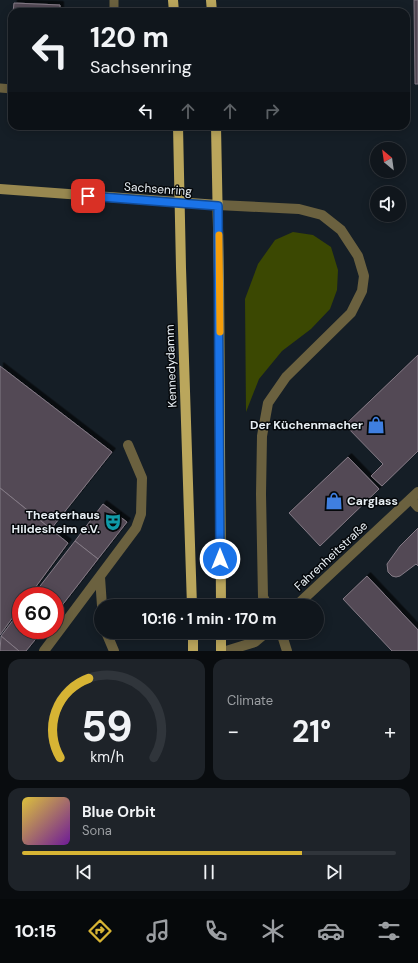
<!DOCTYPE html>
<meta charset="utf-8">
<style>
:root{--surface:#10161c;--page:#1e2329;--text:#f1f3f6;--muted:#9c9fa3;--line:#30353b;--accent:#d7b434}
body{margin:0;font-family:"DM Sans",sans-serif;background:var(--page);color:var(--text);height:100vh;display:flex;flex-direction:column;font-size:15px;white-space:nowrap}
*{box-sizing:border-box;margin:0}
p{font-size:13px;color:var(--muted)}
.icon{flex:none;width:22px;height:22px;fill:none;stroke:currentColor;stroke-width:2;stroke-linecap:round;stroke-linejoin:round}
.map{position:relative;height:651px;overflow:hidden}
.panel{display:flex;flex-direction:column;gap:8px;padding:8px;background:#090c0f;flex:1}
.panel>*{flex:none}
.banner{position:absolute;left:8px;top:8px;width:402px;height:122px;border-radius:12px;box-shadow:0 2px 10px #0003,0 0 0 1px var(--line);background:#10161c;color:var(--text);overflow:hidden}
.needle{width:26px;rotate:331deg}
.controls{position:absolute;left:370px;top:142px;display:grid;gap:8px}
.controls a{display:grid;place-items:center;width:36px;height:36px;border-radius:50%;background:var(--surface);box-shadow:0 2px 10px #0003,0 0 0 1px var(--line);font-size:20px}
.speed{position:absolute;left:12px;top:587px;display:flex;gap:8px;font-size:20px;font-weight:700;text-align:center}
.speed>*{display:grid;place-content:center;width:52px;height:52px;border-radius:50%;background:var(--surface);box-shadow:0 2px 10px #0003,0 0 0 1px var(--line);line-height:1}
.speed .limit{border:6px solid #d22;background:#fff;color:#111}
.pin{position:absolute;display:grid;place-items:center;width:34px;height:34px;color:#fff;margin:-17px;border-radius:8px;box-shadow:0 2px 6px #0006}
.me{position:absolute;width:44px;margin:-22px;rotate:0deg;stroke-linejoin:round;filter:drop-shadow(0 0 3px #0008)}
.turn{display:flex;align-items:center;gap:14px;height:84px;padding:0 16px;font-size:18px}
.turn .icon{width:52px;height:52px;stroke-width:2.5}
.turn b{display:block;font-size:28px;line-height:34px}
.lanes{display:flex;align-items:center;height:38px;padding:0 16px;background:#0003;justify-content:center;gap:20px;direction:ltr}
.lanes .off{opacity:.35}
.big{font-size:30px;font-weight:700;line-height:1.1}
.panel .tile{flex:1;display:flex;flex-direction:column;justify-content:center;gap:6px;min-width:0;padding:0 14px;border-radius:12px;background:var(--page)}
.panel .dial{align-items:center;gap:0}
.dial svg{height:104px;overflow:visible;fill:none;stroke:var(--line);stroke-width:7;stroke-linecap:round;text-anchor:middle}
.dial text{fill:var(--text);stroke:none}
.song{display:flex;align-items:center;gap:12px}
.cover{width:48px;height:48px;border-radius:6px;background:linear-gradient(135deg,hsl(50 70% 55%),hsl(280 70% 35%))}
.played{height:4px;border-radius:2px;background:linear-gradient(90deg,var(--accent) 75%,var(--line) 75%)}
.keys{display:flex;justify-content:space-around;direction:ltr}
.heat{display:flex;justify-content:space-between;align-items:center;font-size:22px;direction:ltr}
.panel .tiles{flex:1;display:grid;gap:8px;grid-template-columns:1fr 1fr}
.tile:last-child{grid-column:span 2}
.trip{position:absolute;left:94px;top:599px;width:230px;height:40px;border-radius:20px;background:var(--surface);box-shadow:0 2px 10px #0003,0 0 0 1px var(--line);font-weight:700;line-height:40px;text-align:center}
.menu{display:flex;height:64px;justify-content:space-around;align-items:center;background:#06090b;color:var(--muted)}
.menu .icon{width:28px;height:28px}
.menu .current{color:var(--accent)}
.menu b{font-size:18px;color:var(--text)}
.map>svg:first-child{display:block}
</style>
<div class="map">
<svg width="418" height="651" viewBox="0 0 418 651">
<defs>
<filter id="shadow"><feDropShadow dx="3.5" dy="-3.5" stdDeviation="0" flood-color="#0009"/></filter>
</defs>
<rect width="100%" height="100%" fill="#151e26"/>
<polygon fill="#3b4802" points="293,232 313,235 331,247 338,270 337,290 330,309 311,329 282,351 259,379 246,412 245,299 258,264 275,240"/>
<g fill="#534a54" stroke="#847a86" filter="url(#shadow)">
<polygon points="414,0 418,0 418,84 415,84"/>
<polygon points="14,3 60,5 60,12 13,12"/>
<polygon points="12,45 12,82 11,82"/>
<polygon points="418,355 418,451 382,486 371,476 383,464 345,425"/>
<polygon points="0,366 112,452 51,529 0,488"/>
<polygon points="348,457 379,489 320,546 289,513"/>
<polygon points="0,488 68,543 29,596 21,596 21,606 0,635"/>
<polygon points="103,504 127,522 98,559 75,541"/>
<polygon points="418,528 418,566 416,564 400,576 396,577 392,576 388,572 387,564 400,546"/>
<polygon points="75,541 98,559 60,608 55,604 55,596 45,596 37,590"/>
<polygon points="367,576 418,630 418,651 392,651 343,599"/>
<polygon points="37,590 45,596 32,596"/>
<polygon points="55,604 60,608 55,615"/>
<polygon points="21,610 21,630 43,630 26,651 19,651 1,636"/>
<polygon points="1,636 19,651 0,651"/>
</g>
<g fill="none" stroke-linecap="round" stroke-linejoin="round">
<g stroke="#6b613f" stroke-width="9">
<polyline points="114,0 114,12"/>
<polyline points="0,88 12,89"/>
</g>
<g stroke="#6b613f" stroke-width="10">
<polyline points="218,205 299,209 322,215 341,230 358,256 364,276 362,291 351,313 286,377 268,403 262,436 261,494 263,597 268,606"/>
<polyline points="411,499 418,507"/>
<polyline points="100,577 102,606"/>
<polyline points="296,606 418,492"/>
<polyline points="106,632 114,651"/>
<polyline points="281,632 287,651"/>
<polyline points="44,651 136,528 141,514 142,478 128,445"/>
<polyline points="226,651 255,642 267,632"/>
</g>
<polyline stroke="#988850" stroke-width="10" points="0,189 218,205"/>
<g stroke="#baa65c" stroke-width="10">
<polyline points="173,0 174,12"/>
<polyline points="211,0 212,12"/>
<polyline points="178,126 181,268 192,606"/>
<polyline points="216,126 219,279 221,606"/>
<polyline points="193,632 193,651"/>
<polyline points="221,632 221,651"/>
</g>
</g>
<g fill="none" stroke-linecap="round" stroke-linejoin="round">
<g stroke="#114b97" stroke-width="10">
<polyline id="route" points="88,196 218,206 220,559"/>
</g>
<use href="#route" stroke="#1a73e8" stroke-width="7"/>
<polyline stroke="#f59e0b" stroke-width="7" points="219,235 220,332"/>
</g>
<defs>
<g id="shop-bare" transform="scale(1.38)"><path d="M-5-2.5h2.3a2.7 3.5 0 0 1 5.4 0H5L5.5 6h-11ZM-1.5-2.5h3a1.5 2.3 0 0 0-3 0Z" fill="#3f7fe0" stroke="#05080b" stroke-width="2.5" paint-order="stroke"/></g>
<g id="theatre-bare" transform="scale(1.38)"><path d="M-5-5.5Q0-4 5-5.5V0Q5 5 0 6Q-5 5-5 0ZM-3.3-2.5H-1v1.5H-3.3ZM1-2.5H3.3v1.5H1ZM-2.8 1Q0 5.5 2.8 1Z" fill="#0f9aa8" stroke="#05080b" stroke-width="2.5" paint-order="stroke"/></g>
</defs>
<g fill-rule="evenodd">
<use href="#shop-bare" x="376" y="425"/>
<use href="#shop-bare" x="334" y="501"/>
<use href="#theatre-bare" x="113" y="522"/>
</g>
<g text-anchor="middle" dominant-baseline="central" stroke-width="3" stroke-linejoin="round" paint-order="stroke">
<g font-size="12" fill="#e7eef3" stroke="#05080b">
<text transform="translate(158 189) rotate(4)">Sachsenring</text>
<text transform="translate(171 366) rotate(-92)">Kennedydamm</text>
<text transform="translate(331 556) rotate(-43)">Fahrenheitstraße</text>
</g>
<g font-size="12" font-weight="bold" fill="#e7eef3" stroke="#05080b" text-anchor="end">
<text x="363" y="425">Der Küchenmacher</text>
<text x="347" y="501" text-anchor="start">Carglass</text>
<text x="100" y="515">Theaterhaus<tspan x="100" dy="14">Hildesheim e.V.</tspan></text>
</g>
</g>
</svg>
<div class="controls">
<a><svg class="needle" viewBox="-14 -14 28 28"><path d="M0-13l5 13h-10z" fill="#e53935"/><path d="M0 13l5-13h-10z" fill="#9c9fa3"/></svg></a>
<a><svg class="icon" aria-label="sound" viewBox="0 0 24 24"><path d="M4 9h4l5-4v14l-5-4H4zM17 9q2 3 0 6"/></svg></a>
</div>
<div class="speed"><div class="limit">60</div></div>
<div class="pin" style="left:88px;top:196px;background:#d93025"><svg class="icon" aria-label="arrive" viewBox="0 0 24 24"><path d="M6 21V4h12l-3 4 3 4H6"/></svg></div>
<svg class="me" style="left:220px;top:559px" viewBox="-20 -20 40 40"><circle r="17" fill="#1a73e8" stroke="#fff" stroke-width="3"/><path d="M0-11L8 9 0 5-8 9z" fill="#fff"/></svg>
<div class="trip">10:16 · 1 min · 170 m</div>
<div class="banner">
<div class="turn"><svg class="icon" aria-label="left" viewBox="0 0 24 24"><path d="M17 20v-9H6M10 6l-5 5 5 5"/></svg><div><b>120 m</b>Sachsenring</div></div>
<div class="lanes"><svg class="icon" aria-label="left" viewBox="0 0 24 24"><path d="M17 20v-9H6M10 6l-5 5 5 5"/></svg><svg class="icon off" aria-label="ahead" viewBox="0 0 24 24"><path d="M12 20V5M6 11l6-6 6 6"/></svg><svg class="icon off" aria-label="ahead" viewBox="0 0 24 24"><path d="M12 20V5M6 11l6-6 6 6"/></svg><svg class="icon off" aria-label="right" viewBox="0 0 24 24"><path d="M7 20v-9h11M14 6l5 5-5 5"/></svg></div>
</div>
</div>
<section class="panel">
<div class="tiles">
<div class="tile dial"><svg viewBox="0 0 100 80">
<path d="M14 69A42 42 0 1 1 86 69"/>
<path d="M14 69A42 42 0 0 1 36 8" stroke="#d7b434"/>
<text x="50" y="56" font-size="32" font-weight="700">59</text>
<text x="50" y="72" font-size="11">km/h</text>
</svg></div>
<div class="tile"><p>Climate</p>
<div class="heat"><a>−</a><b class="big">21°</b><a>+</a></div>
</div>
<div class="tile">
<div class="song"><i class="cover"></i><div><b>Blue Orbit</b><p>Sona</p></div></div>
<div class="played"></div>
<div class="keys"><svg class="icon" aria-label="previous" viewBox="0 0 24 24"><path d="M18 5L8 12l10 7zM5 5v14"/></svg><svg class="icon" aria-label="pause" viewBox="0 0 24 24"><path d="M8 5v14M16 5v14"/></svg><svg class="icon" aria-label="next" viewBox="0 0 24 24"><path d="M6 5l10 7-10 7zM19 5v14"/></svg></div>
</div>
</div>
</section>
<nav class="menu">
<b>10:15</b>
<svg class="icon current" aria-label="directions" viewBox="0 0 24 24"><path d="M12 3l9 9-9 9-9-9zM9 14v-3h6M13 9l2 2-2 2"/></svg>
<svg class="icon" aria-label="music" viewBox="0 0 24 24"><path d="M9 18V5l10-2v13"/><circle cx="6" cy="18" r="3"/><circle cx="16" cy="16" r="3"/></svg>
<svg class="icon" aria-label="phone" viewBox="0 0 24 24"><path d="M5 4h4l2 5-3 2q2 4 5 5l2-3 5 2v4C11 20 4 13 5 4z"/></svg>
<svg class="icon" aria-label="climate" viewBox="0 0 24 24"><path d="M12 3v18M4 7l16 10M4 17L20 7"/></svg>
<svg class="icon" aria-label="car" viewBox="0 0 24 24"><path d="M5 17H2v-5l4-1 3-4h7l3 4 3 1v5h-3M9 17h6M6 11h13"/><circle cx="7" cy="17" r="2"/><circle cx="17" cy="17" r="2"/></svg>
<svg class="icon" aria-label="filters" viewBox="0 0 24 24"><path d="M4 7h16M4 17h16"/><circle cx="9" cy="7" r="2"/><circle cx="15" cy="17" r="2"/></svg>
</nav>
